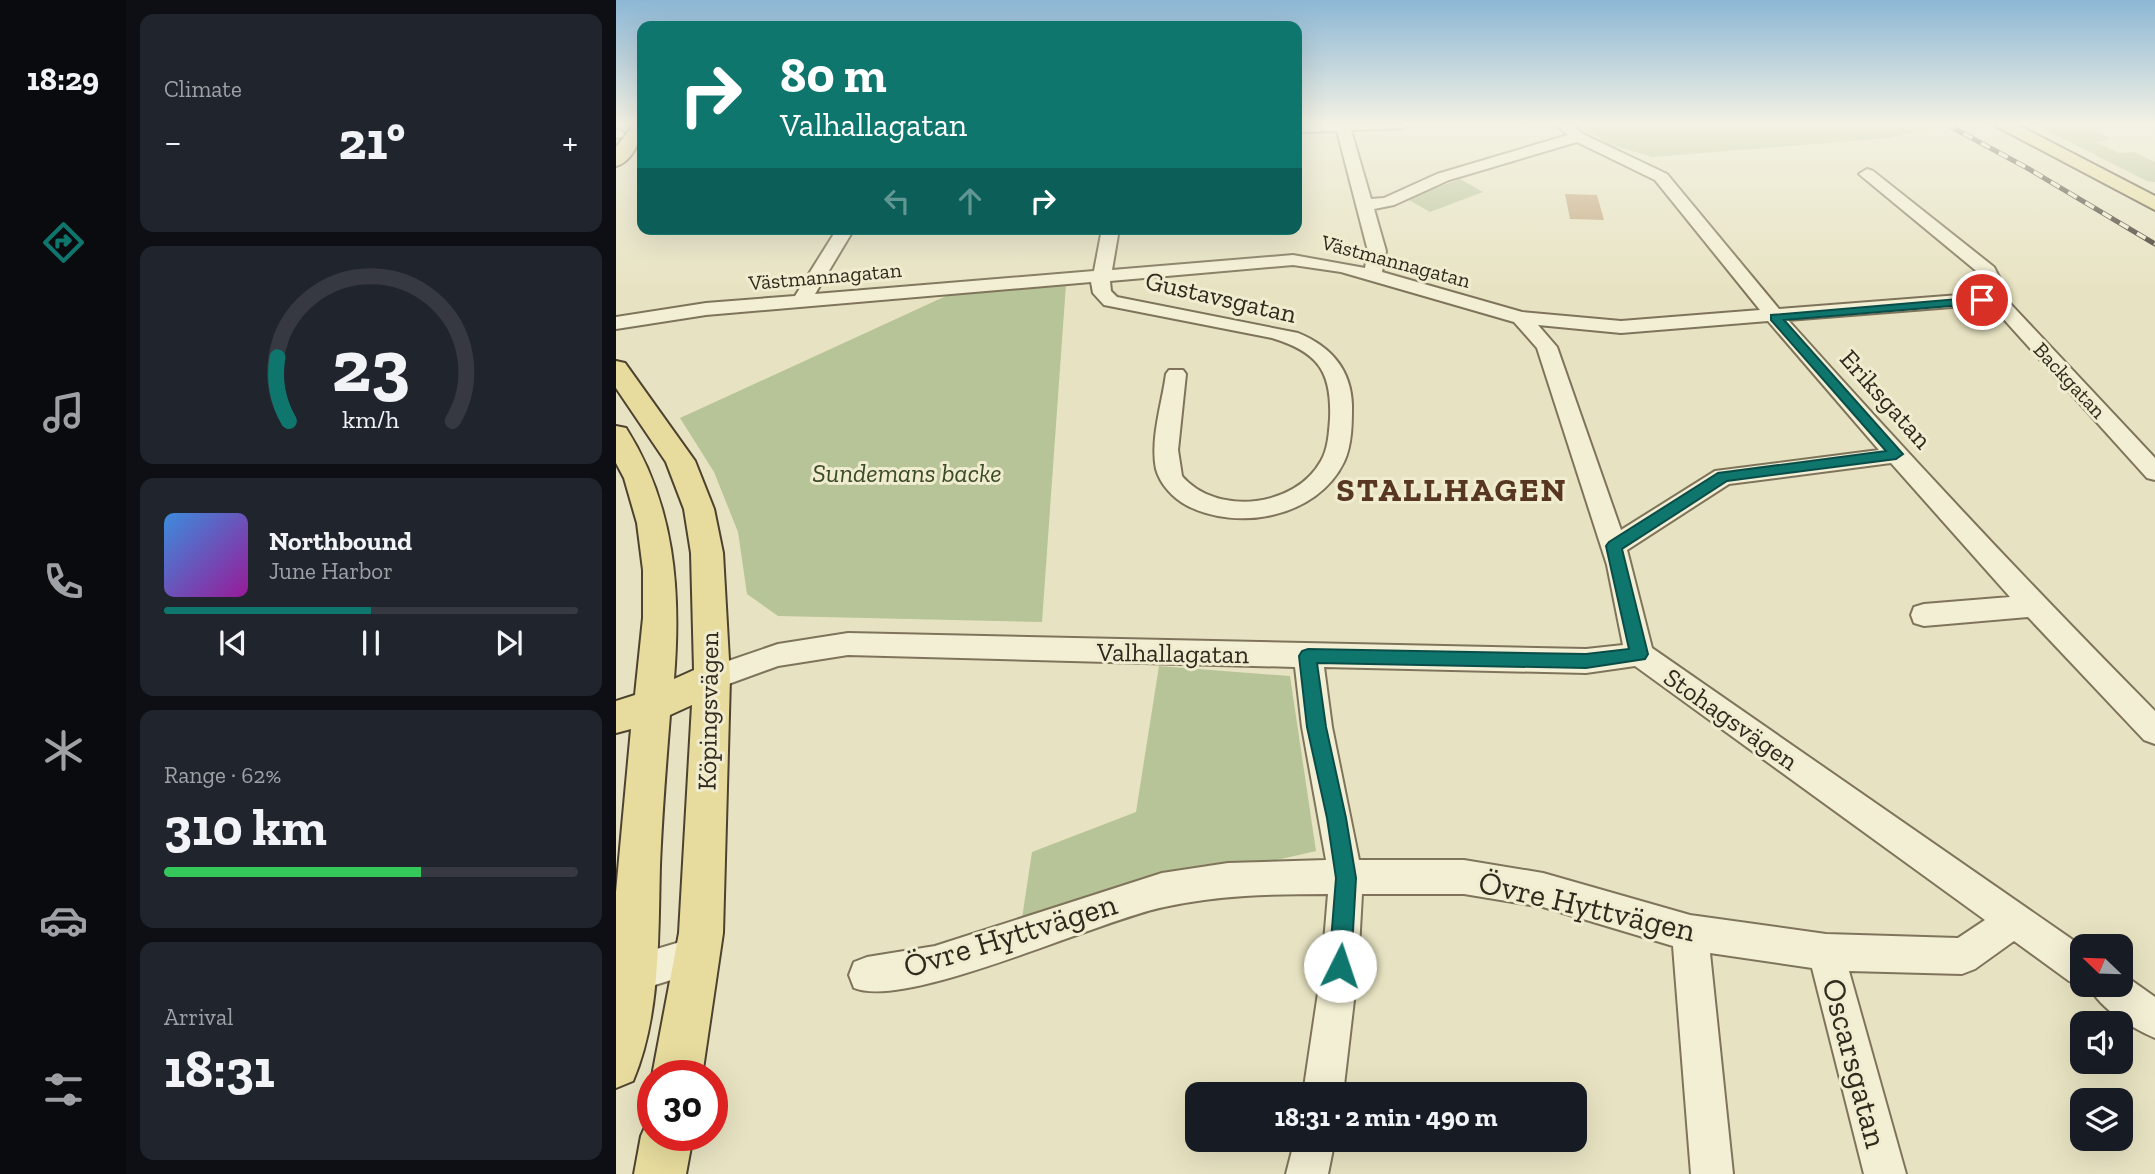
<!DOCTYPE html>
<meta charset="utf-8">
<style>
:root{--surface:#171b24;--page:#20242c;--text:#f1f3f6;--muted:#9ea1a6;--line:#363941;--accent:#0f766e}
body{margin:0;font-family:"Zilla Slab",serif;background:var(--page);color:var(--text);height:100vh;display:flex;flex-direction:column;font-size:26px;white-space:nowrap}
*{box-sizing:border-box;margin:0}
p{font-size:23px;color:var(--muted)}
.icon{flex:none;width:38px;height:38px;fill:none;stroke:currentColor;stroke-width:2;stroke-linecap:round;stroke-linejoin:round}
.map{position:relative;flex:1;overflow:hidden}
.sheet{display:flex;flex-direction:column;gap:14px;padding:14px;background:#0d0f14;width:490px}
.sheet>*{flex:none}
.top-card{position:absolute;left:21px;top:21px;width:665px;height:214px;border-radius:14px;box-shadow:0 7px 28px #0002;background:#0f766e;color:#fff;overflow:hidden}
.needle{width:46px;rotate:293deg}
.tools{position:absolute;left:1454px;top:934px;display:grid;gap:14px}
.tools a{display:grid;place-items:center;width:63px;height:63px;border-radius:14px;background:var(--surface);box-shadow:0 7px 28px #0002;font-size:35px}
.speed{position:absolute;left:21px;top:1060px;display:flex;gap:14px;font-size:35px;font-weight:700;text-align:center}
.speed>*{display:grid;place-content:center;width:91px;height:91px;border-radius:50%;background:var(--surface);box-shadow:0 7px 28px #0002;line-height:1}
.speed .limit{border:10px solid #d22;background:#fff;color:#111}
.pin{position:absolute;display:grid;place-items:center;width:60px;height:60px;color:#fff;margin:-30px;border:4px solid #fff;border-radius:50%;box-shadow:0 2px 7px #0007}
.me{position:absolute;width:77px;margin:-38px;rotate:4deg;stroke-linejoin:round;filter:drop-shadow(0 0 5px #0008)}
.turn{display:flex;align-items:center;gap:24px;height:147px;padding:0 28px;font-size:32px}
.turn .icon{width:91px;height:91px;stroke-width:2.5}
.turn b{display:block;font-size:49px;line-height:60px}
.lanes{display:flex;align-items:center;height:66px;padding:0 28px;background:#0003;justify-content:center;gap:35px;direction:ltr}
.lanes .off{opacity:.35}
.big{font-size:52px;font-weight:700;line-height:1.1}
.sheet .tile{flex:1;display:flex;flex-direction:column;justify-content:center;gap:10px;min-width:0;padding:0 24px;border-radius:14px;background:var(--page)}
.sheet .dial{align-items:center;gap:0}
.dial svg{height:182px;overflow:visible;fill:none;stroke:var(--line);stroke-width:7;stroke-linecap:round;text-anchor:middle}
.dial text{fill:var(--text);stroke:none}
.song{display:flex;align-items:center;gap:21px}
.cover{width:84px;height:84px;border-radius:10px;background:linear-gradient(135deg,hsl(210 70% 55%),hsl(300 70% 35%))}
.played{height:7px;border-radius:4px;background:linear-gradient(90deg,var(--accent) 50%,var(--line) 50%)}
.keys{display:flex;justify-content:space-around;direction:ltr}
.heat{display:flex;justify-content:space-between;align-items:center;font-size:38px;direction:ltr}
.charge{height:10px;border-radius:5px;background:linear-gradient(90deg,#34c759 62%,var(--line) 0)}
.trip{position:absolute;left:569px;top:1082px;width:402px;height:70px;border-radius:14px;background:var(--surface);box-shadow:0 7px 28px #0002;font-weight:700;line-height:70px;text-align:center}
main{display:flex;flex:1;min-height:0}
.dock{display:flex;flex-direction:column;width:126px;justify-content:space-around;align-items:center;background:#090b0e;color:var(--muted)}
.dock .icon{width:49px;height:49px}
.dock .active{color:var(--accent)}
.dock b{font-size:32px;color:var(--text)}
.map>svg:first-child{display:block}
</style>
<main>
<nav class="dock">
<b>18:29</b>
<svg class="icon active" aria-label="directions" viewBox="0 0 24 24"><path d="M12 3l9 9-9 9-9-9zM9 14v-3h6M13 9l2 2-2 2"/></svg>
<svg class="icon" aria-label="music" viewBox="0 0 24 24"><path d="M9 18V5l10-2v13"/><circle cx="6" cy="18" r="3"/><circle cx="16" cy="16" r="3"/></svg>
<svg class="icon" aria-label="phone" viewBox="0 0 24 24"><path d="M5 4h4l2 5-3 2q2 4 5 5l2-3 5 2v4C11 20 4 13 5 4z"/></svg>
<svg class="icon" aria-label="climate" viewBox="0 0 24 24"><path d="M12 3v18M4 7l16 10M4 17L20 7"/></svg>
<svg class="icon" aria-label="car" viewBox="0 0 24 24"><path d="M5 17H2v-5l4-1 3-4h7l3 4 3 1v5h-3M9 17h6M6 11h13"/><circle cx="7" cy="17" r="2"/><circle cx="17" cy="17" r="2"/></svg>
<svg class="icon" aria-label="filters" viewBox="0 0 24 24"><path d="M4 7h16M4 17h16"/><circle cx="9" cy="7" r="2"/><circle cx="15" cy="17" r="2"/></svg>
</nav>
<section class="sheet">
<div class="tile"><p>Climate</p>
<div class="heat"><a>−</a><b class="big">21°</b><a>+</a></div>
</div>
<div class="tile dial"><svg viewBox="0 0 100 80">
<path d="M14 69A42 42 0 1 1 86 69"/>
<path d="M14 69A42 42 0 0 1 9 41" stroke="#0f766e"/>
<text x="50" y="56" font-size="32" font-weight="700">23</text>
<text x="50" y="72" font-size="11">km/h</text>
</svg></div>
<div class="tile">
<div class="song"><i class="cover"></i><div><b>Northbound</b><p>June Harbor</p></div></div>
<div class="played"></div>
<div class="keys"><svg class="icon" aria-label="previous" viewBox="0 0 24 24"><path d="M18 5L8 12l10 7zM5 5v14"/></svg><svg class="icon" aria-label="pause" viewBox="0 0 24 24"><path d="M8 5v14M16 5v14"/></svg><svg class="icon" aria-label="next" viewBox="0 0 24 24"><path d="M6 5l10 7-10 7zM19 5v14"/></svg></div>
</div>
<div class="tile"><p>Range · 62%</p><b class="big">310 km</b><div class="charge"></div></div>
<div class="tile"><p>Arrival</p><b class="big">18:31</b></div>
</section>
<div class="map">
<svg width="1539" height="1174" viewBox="0 0 1539 1174">
<rect width="100%" height="100%" fill="#e7e3c2"/>
<g fill="#b7c497">
<polygon points="964,124 1307,124 1313,128 1273,138 1036,157 992,144"/>
<polygon points="1418,124 1468,124 1494,139 1481,142 1503,153 1518,152 1539,162 1539,182 1531,181"/>
<polygon points="844,179 867,192 814,212 791,199"/>
<polygon points="450,284 426,622 162,616 131,594 122,532 98,472 64,418 330,296"/>
<polygon points="543,666 674,676 700,851 406,918 416,852 520,812"/>
</g>
<polygon fill="#c1a57c" points="949,194 981,195 988,220 954,219"/>
<g fill="none" stroke-linecap="round" stroke-linejoin="round">
<g stroke="#7f745b" stroke-width="4">
<g id="minor">
<path d="M681,124H795L788,128L735,130L755,199L768,198L821,174L952,135L940,124H956L967,134L1051,174L1163,309L1369,293L1364,274L1243,174L1251,169L1257,171L1378,267L1386,283L1388,297L1539,458V480L1531,478L1374,304L1172,320C1291,453 1413,584 1539,711V744L1528,740L1412,617L1308,626L1298,623L1295,615L1298,607L1308,604L1394,597L1275,463L1113,484L1011,550L1036,648L1467,947L1466,986L1453,981L1398,941L1359,969L1346,974L1233,971L1290,1174H1248L1196,968L1094,953L1117,1174H1075L1057,946L927,907L848,894H746L742,966L727,1094H687L706,966L712,894C657,894 602,895 548,907C483,920 291,1010 238,988L233,975L238,962L251,957L319,946L546,873L612,863L710,860L686,727L679,667L232,655L162,666L96,690L86,686L82,678L86,670L162,644L232,633L970,649L1007,645L991,565L921,348L898,322L725,272L677,265L494,281L495,291L501,297L682,333C714,346 735,369 736,405C736,423 736,445 728,462C701,518 621,532 570,505C557,498 544,484 540,469C534,439 546,404 550,374L553,370H567L570,374L562,450L566,476C600,516 679,508 705,461C712,449 713,433 714,419C716,371 702,352 656,338L488,305L477,293L475,282L90,315L0,329V317L90,303L179,296L221,229H238L199,294L478,271L486,229H503L496,270L677,255L749,268L752,251L721,131L681,132ZM961,142L1039,180L1144,310L1005,321L906,312L766,272L770,251L758,209L778,205L833,180ZM1152,321L1263,450L1099,471L1005,530L941,347L922,325L1005,333ZM1019,666L1369,920L1342,938L1210,934L1074,915L927,873L848,860H743L716,727L708,667L970,673Z"/>
<polygon points="0,130 6,131 8,134 6,137 0,138"/>
<polygon points="81,937 94,942 99,955 94,968 0,997 0,961"/>
<path d="M1505,973L1539,997V1038C1516,1028 1482,1008 1473,985H1505Z"/>
<polygon points="679,1139 719,1139 712,1174 670,1174"/>
</g>
</g>
<g stroke="#4d422f" stroke-width="4">
<g id="major">
<path d="M18,124H26C26,139 16,162 0,166V147Z"/>
<polygon points="1376,124 1400,124 1539,196 1539,210"/>
<path d="M0,361L9,363L79,461L98,509L107,553L114,678L107,933L86,1076H36L63,933L76,705L54,715C50,765 46,815 44,865C42,935 45,1015 17,1081L0,1088V892L15,729L0,733V701L19,695L27,618V570L21,523L8,478L0,463V426L10,428C59,505 65,591 58,679L78,670L75,553L68,509L50,462L0,388Z"/>
<polygon points="37,1116 37,1136 77,1136 70,1174 18,1174 25,1136 33,1118"/>
</g>
</g>
<use href="#minor" fill="#f3efd4" fill-rule="evenodd"/>
<use href="#major" fill="#e7dc9d" fill-rule="evenodd"/>
<g stroke="#302a1e" stroke-width="5">
<polyline id="rail" points="1330,124 1413,169 1539,244"/>
</g>
<use href="#rail" stroke="#f0ecd0" stroke-width="3.5" stroke-dasharray="10" stroke-linecap="butt"/>
</g>
<linearGradient id="sky" x2="0" y2="1"><stop stop-color="#8cb7d5"/><stop offset="0.43" stop-color="#f4f2e4"/><stop offset="1" stop-color="#f4f2e4" stop-opacity="0"/></linearGradient>
<rect width="1539" height="289" fill="url(#sky)"/>
<polygon fill="#0f766e" stroke="#0a4d48" stroke-width="2" points="1366,297 1370,298 1370,303 1168,320 1287,454 1280,459 1111,481 1006,549 1032,654 1029,659 970,668 701,663 710,727 730,818 740,878 735,966 732,974 724,977 716,974 713,966 720,878 711,818 691,727 683,656 686,651 692,649 970,654 1013,649 990,546 993,542 1102,473 1270,451 1155,320 1155,315"/>
<g text-anchor="middle" dominant-baseline="central" stroke-width="6" stroke-linejoin="round" paint-order="stroke">
<g font-size="21" fill="#302a1e" stroke="#f0ecd0">
<text transform="translate(780 261) rotate(15)">Västmannagatan</text>
<text transform="translate(209 276) rotate(-5)">Västmannagatan</text>
<text transform="translate(1454 380) rotate(47)">Backgatan</text>
</g>
<g font-size="26" fill="#302a1e" stroke="#f0ecd0">
<text transform="translate(605 297) rotate(13)">Gustavsgatan</text>
<text transform="translate(1270 399) rotate(48)">Eriksgatan</text>
<text transform="translate(557 653) rotate(1)">Valhallagatan</text>
<text transform="translate(92 711) rotate(-89)">Köpingsvägen</text>
<text transform="translate(1115 719) rotate(35)">Stohagsvägen</text>
</g>
<g font-size="26" font-style="italic" fill="#3b4a27" stroke="#f0ecd0">
<text x="291" y="473">Sundemans backe</text>
</g>
<g font-size="32" fill="#302a1e" stroke="#f0ecd0">
<text transform="translate(971 906) rotate(13)">Övre Hyttvägen</text>
<text transform="translate(394 935) rotate(-17)">Övre Hyttvägen</text>
<text transform="translate(1239 1063) rotate(75)">Oscarsgatan</text>
</g>
<g font-size="33" font-weight="bold" letter-spacing="2" fill="#583722" stroke="#f0ecd0">
<text x="836" y="489">STALLHAGEN</text>
</g>
</g>
</svg>
<div class="tools">
<a><svg class="needle" viewBox="-14 -14 28 28"><path d="M0-13l5 13h-10z" fill="#e53935"/><path d="M0 13l5-13h-10z" fill="#9ea1a6"/></svg></a>
<a><svg class="icon" aria-label="sound" viewBox="0 0 24 24"><path d="M4 9h4l5-4v14l-5-4H4zM17 9q2 3 0 6"/></svg></a>
<a><svg class="icon" aria-label="layers" viewBox="0 0 24 24"><path d="M12 4l9 5-9 5-9-5zM3 14l9 5 9-5"/></svg></a>
</div>
<div class="speed"><div class="limit">30</div></div>
<div class="pin" style="left:1366px;top:300px;background:#d93025"><svg class="icon" aria-label="arrive" viewBox="0 0 24 24"><path d="M6 21V4h12l-3 4 3 4H6"/></svg></div>
<svg class="me" style="left:724px;top:966px" viewBox="-20 -20 40 40"><circle r="19" fill="#fff"/><path d="M0-13L10 11 0 6-10 11z" fill="#0f766e"/></svg>
<div class="trip">18:31 · 2 min · 490 m</div>
<div class="top-card">
<div class="turn"><svg class="icon" aria-label="right" viewBox="0 0 24 24"><path d="M7 20v-9h11M14 6l5 5-5 5"/></svg><div><b>80 m</b>Valhallagatan</div></div>
<div class="lanes"><svg class="icon off" aria-label="left" viewBox="0 0 24 24"><path d="M17 20v-9H6M10 6l-5 5 5 5"/></svg><svg class="icon off" aria-label="ahead" viewBox="0 0 24 24"><path d="M12 20V5M6 11l6-6 6 6"/></svg><svg class="icon" aria-label="right" viewBox="0 0 24 24"><path d="M7 20v-9h11M14 6l5 5-5 5"/></svg></div>
</div>
</div>
</main>
